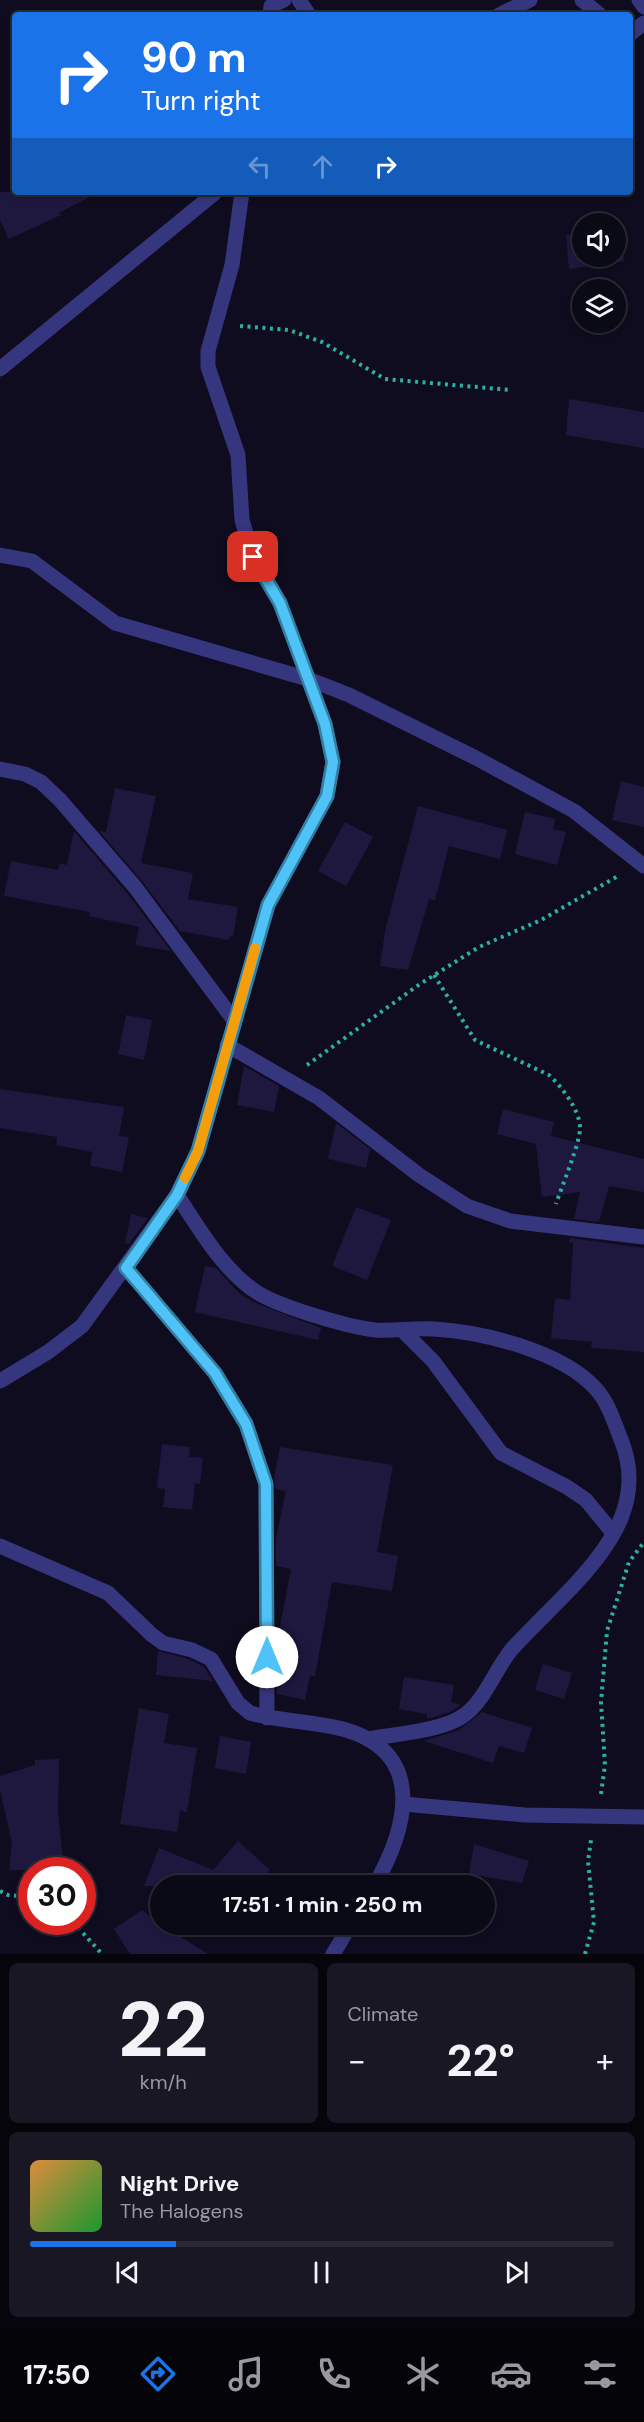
<!DOCTYPE html>
<meta charset="utf-8">
<style>
:root{--surface:#0a0916;--page:#181723;--text:#f1f3f6;--muted:#999aa1;--line:#2a2a35;--accent:#1a73e8}
body{margin:0;font-family:"DM Sans",sans-serif;background:var(--page);color:var(--text);height:100vh;display:flex;flex-direction:column;font-size:22px;white-space:nowrap}
*{box-sizing:border-box;margin:0}
p{font-size:20px;color:var(--muted)}
.icon{flex:none;width:33px;height:33px;fill:none;stroke:currentColor;stroke-width:2;stroke-linecap:round;stroke-linejoin:round}
.map{position:relative;height:1954px;overflow:hidden}
.panel{display:flex;flex-direction:column;gap:9px;padding:9px;background:#06050c;flex:1}
.panel>*{flex:none}
.top-card{position:absolute;left:12px;top:12px;width:621px;height:183px;border-radius:6px;box-shadow:0 3px 9px #0003,0 0 0 2px var(--line);background:#1a73e8;color:#fff;overflow:hidden}
.controls{position:absolute;left:572px;top:213px;display:grid;gap:12px}
.controls a{display:grid;place-items:center;width:54px;height:54px;border-radius:50%;background:var(--surface);box-shadow:0 3px 9px #0003,0 0 0 2px var(--line);font-size:30px}
.speed{position:absolute;left:18px;top:1857px;display:flex;gap:12px;font-size:30px;font-weight:700;text-align:center}
.speed>*{display:grid;place-content:center;width:78px;height:78px;border-radius:50%;background:var(--surface);box-shadow:0 3px 9px #0003,0 0 0 2px var(--line);line-height:1}
.speed .limit{border:9px solid #d22;background:#fff;color:#111}
.pin{position:absolute;display:grid;place-items:center;width:51px;height:51px;color:#fff;margin:-26px;border-radius:12px;box-shadow:0 3px 9px #0006}
.me{position:absolute;width:66px;margin:-33px;rotate:0deg;stroke-linejoin:round;filter:drop-shadow(0 0 4px #0008)}
.turn{display:flex;align-items:center;gap:21px;height:126px;padding:0 30px;font-size:27px}
.turn .icon{width:78px;height:78px;stroke-width:2.5}
.turn b{display:block;font-size:42px;line-height:51px}
.lanes{display:flex;align-items:center;height:57px;padding:0 30px;background:#0003;justify-content:center;gap:30px;direction:ltr}
.lanes .off{opacity:.35}
.big{font-size:45px;font-weight:700;line-height:1.1}
.panel .widget{flex:1;display:flex;flex-direction:column;justify-content:center;gap:9px;min-width:0;padding:0 21px;border-radius:9px;background:var(--page)}
.panel .dial{align-items:center;gap:0}
.dial b{font-size:78px;line-height:1}
.song{display:flex;align-items:center;gap:18px}
.cover{width:72px;height:72px;border-radius:9px;background:linear-gradient(135deg,hsl(30 70% 55%),hsl(130 70% 35%))}
.played{height:6px;border-radius:3px;background:linear-gradient(90deg,var(--accent) 25%,var(--line) 25%)}
.keys{display:flex;justify-content:space-around;direction:ltr}
.heat{display:flex;justify-content:space-between;align-items:center;font-size:33px;direction:ltr}
.panel .tiles{flex:1;display:grid;gap:9px;grid-template-columns:1fr 1fr}
.widget:last-child{grid-column:span 2}
.trip{position:absolute;left:150px;top:1875px;width:345px;height:60px;border-radius:30px;background:var(--surface);box-shadow:0 3px 9px #0003,0 0 0 2px var(--line);font-weight:700;line-height:60px;text-align:center}
.menu{display:flex;height:96px;justify-content:space-around;align-items:center;background:#040409;color:var(--muted)}
.menu .icon{width:42px;height:42px}
.menu .active{color:var(--accent)}
.menu b{font-size:27px;color:var(--text)}
.map>svg:first-child{display:block}
</style>
<div class="map">
<svg width="644" height="1954" viewBox="0 0 644 1954">
<rect width="100%" height="100%" fill="#0e0c1e"/>
<g fill="#1e183f">
<polygon points="0,192 99,192 59,213 61,215 9,239 0,220"/>
<polygon points="615,231 620,231 624,261 569,269 566,235 582,234 582,256 615,256"/>
<polygon points="569,399 644,412 644,448 566,435"/>
<polygon points="621,781 644,787 644,827 612,820"/>
<polygon points="115,788 156,796 141,863 193,873 188,899 238,907 233,937 229,936 229,940 180,931 142,881 99,831 106,832"/>
<polygon points="418,806 507,830 500,859 449,846 435,900 429,899 408,970 380,966 385,931"/>
<polygon points="525,812 555,819 553,829 566,832 557,865 515,854"/>
<polygon points="345,822 373,837 346,886 318,871"/>
<polygon points="74,831 127,893 171,951 135,945 139,927 89,916 90,912 4,896 11,861 58,870 60,863 67,865"/>
<polygon points="126,1015 152,1020 144,1060 118,1054"/>
<polygon points="244,1066 279,1086 274,1112 237,1105"/>
<polygon points="0,1089 124,1107 119,1136 129,1137 122,1172 90,1166 92,1152 56,1145 57,1137 0,1128"/>
<polygon points="503,1109 554,1122 551,1136 644,1159 644,1192 609,1186 599,1222 574,1219 580,1192 542,1197 536,1144 497,1134"/>
<polygon points="336,1123 370,1149 366,1168 328,1159"/>
<polygon points="356,1207 391,1220 367,1280 332,1266"/>
<polygon points="131,1214 148,1218 129,1244 125,1243"/>
<polygon points="570,1238 644,1248 644,1352 591,1348 592,1342 551,1338 555,1298 570,1300 573,1243 569,1242"/>
<polygon points="205,1266 216,1268 240,1294 253,1302 321,1328 318,1340 195,1312"/>
<polygon points="162,1444 190,1447 189,1457 203,1458 200,1484 195,1483 192,1510 163,1507 165,1489 157,1488"/>
<polygon points="280,1447 393,1465 377,1552 398,1556 392,1591 332,1582 315,1676 310,1675 305,1700 277,1694 276,1647 291,1569 276,1566 276,1538 286,1491 276,1489 274,1478"/>
<polygon points="158,1651 189,1659 204,1667 213,1681 156,1675"/>
<polygon points="543,1664 572,1673 564,1699 535,1690"/>
<polygon points="404,1677 454,1685 451,1702 461,1705 450,1712 427,1719 427,1714 399,1709"/>
<polygon points="139,1708 169,1714 164,1743 197,1748 187,1812 180,1811 177,1832 120,1824"/>
<polygon points="482,1712 532,1728 524,1753 499,1746 493,1763 424,1741 459,1730"/>
<polygon points="220,1736 251,1742 246,1774 215,1768"/>
<polygon points="59,1759 58,1814 63,1858 62,1870 9,1870 12,1843 0,1790 0,1776 35,1765 35,1760"/>
<polygon points="238,1841 270,1870 256,1886 144,1886 159,1848 213,1870"/>
<polygon points="474,1844 529,1861 522,1883 469,1874"/>
<polygon points="142,1910 160,1924 208,1954 130,1954 114,1929"/>
</g>
<g fill="none" stroke-linecap="round" stroke-linejoin="round">
<g stroke="#2cb0a3" stroke-width="4" stroke-dasharray="3 4.5" stroke-linecap="butt">
<polyline points="240,326 289,330 322,342 385,379 511,390"/>
<path d="M434,975L475,1040L549,1075C562,1087 579,1109 580,1127C581,1141 561,1188 556,1204"/>
<polyline points="307,1065 420,984 479,947 541,920 618,876"/>
<polyline points="601,1794 605,1765 601,1702 607,1631 629,1562 644,1542"/>
<polyline points="0,1891 8,1895 32,1897"/>
<polyline points="73,1922 102,1954"/>
<polyline points="585,1954 594,1922 588,1861 591,1840"/>
</g>
<g stroke="#36367e" stroke-width="15">
<polyline points="299,0 309,15"/>
<polyline points="582,0 600,15"/>
<polyline points="639,0 644,7"/>
<polyline points="270,15 271,6 284,0"/>
<polyline points="499,15 530,0"/>
<polyline points="630,34 644,23"/>
<polyline points="0,369 216,192"/>
<polyline points="0,555 32,561 115,623 308,679 349,695 476,758 574,811 644,866"/>
<polyline points="0,769 25,774 41,782 60,800 135,887 233,1019"/>
<polyline points="227,1045 319,1098 419,1175 467,1206 510,1221 644,1237"/>
<path d="M177,1195C199,1228 223,1271 258,1293C281,1307 348,1327 375,1330C394,1331 414,1328 434,1329C483,1332 562,1351 596,1389C609,1403 615,1425 622,1442C643,1497 614,1542 577,1582C556,1605 533,1626 512,1649C495,1669 485,1701 463,1716C442,1731 394,1734 368,1739"/>
<polyline points="126,1268 215,1373 246,1424 266,1484 267,1718"/>
<polyline points="403,1331 433,1361 501,1453 567,1487 586,1500 613,1533"/>
<polyline points="0,1381 48,1352 82,1326 177,1195 198,1151 268,905 327,796 333,762 325,724 280,603 253,557 242,520 238,455 208,367 208,351 232,265 242,192"/>
<path d="M0,1546L108,1593L152,1635L163,1643L192,1650L211,1659L238,1703L250,1713C282,1722 315,1721 346,1730C427,1754 407,1829 374,1886"/>
<polyline points="403,1804 525,1815 644,1817"/>
<polyline points="333,1954 351,1924"/>
</g>
</g>
<g fill="none" stroke-linecap="round" stroke-linejoin="round">
<g stroke="#337fa1" stroke-width="15">
<polyline id="route" points="253,557 280,603 325,724 333,762 327,796 268,905 198,1151 177,1195 126,1268 215,1373 246,1424 266,1484 267,1657"/>
</g>
<use href="#route" stroke="#4fc3f7" stroke-width="10"/>
<polyline stroke="#f59e0b" stroke-width="10" points="185,1178 198,1151 255,948"/>
</g>
</svg>
<div class="controls">
<a><svg class="icon" aria-label="sound" viewBox="0 0 24 24"><path d="M4 9h4l5-4v14l-5-4H4zM17 9q2 3 0 6"/></svg></a>
<a><svg class="icon" aria-label="layers" viewBox="0 0 24 24"><path d="M12 4l9 5-9 5-9-5zM3 14l9 5 9-5"/></svg></a>
</div>
<div class="speed"><div class="limit">30</div></div>
<div class="pin" style="left:253px;top:557px;background:#d93025"><svg class="icon" aria-label="arrive" viewBox="0 0 24 24"><path d="M6 21V4h12l-3 4 3 4H6"/></svg></div>
<svg class="me" style="left:267px;top:1657px" viewBox="-20 -20 40 40"><circle r="19" fill="#fff"/><path d="M0-13L10 11 0 6-10 11z" fill="#4fc3f7"/></svg>
<div class="trip">17:51 · 1 min · 250 m</div>
<div class="top-card">
<div class="turn"><svg class="icon" aria-label="right" viewBox="0 0 24 24"><path d="M7 20v-9h11M14 6l5 5-5 5"/></svg><div><b>90 m</b>Turn right</div></div>
<div class="lanes"><svg class="icon off" aria-label="left" viewBox="0 0 24 24"><path d="M17 20v-9H6M10 6l-5 5 5 5"/></svg><svg class="icon off" aria-label="ahead" viewBox="0 0 24 24"><path d="M12 20V5M6 11l6-6 6 6"/></svg><svg class="icon" aria-label="right" viewBox="0 0 24 24"><path d="M7 20v-9h11M14 6l5 5-5 5"/></svg></div>
</div>
</div>
<section class="panel">
<div class="tiles">
<div class="widget dial"><b>22</b><p>km/h</p></div>
<div class="widget"><p>Climate</p>
<div class="heat"><a>−</a><b class="big">22°</b><a>+</a></div>
</div>
<div class="widget">
<div class="song"><i class="cover"></i><div><b>Night Drive</b><p>The Halogens</p></div></div>
<div class="played"></div>
<div class="keys"><svg class="icon" aria-label="previous" viewBox="0 0 24 24"><path d="M18 5L8 12l10 7zM5 5v14"/></svg><svg class="icon" aria-label="pause" viewBox="0 0 24 24"><path d="M8 5v14M16 5v14"/></svg><svg class="icon" aria-label="next" viewBox="0 0 24 24"><path d="M6 5l10 7-10 7zM19 5v14"/></svg></div>
</div>
</div>
</section>
<nav class="menu">
<b>17:50</b>
<svg class="icon active" aria-label="directions" viewBox="0 0 24 24"><path d="M12 3l9 9-9 9-9-9zM9 14v-3h6M13 9l2 2-2 2"/></svg>
<svg class="icon" aria-label="music" viewBox="0 0 24 24"><path d="M9 18V5l10-2v13"/><circle cx="6" cy="18" r="3"/><circle cx="16" cy="16" r="3"/></svg>
<svg class="icon" aria-label="phone" viewBox="0 0 24 24"><path d="M5 4h4l2 5-3 2q2 4 5 5l2-3 5 2v4C11 20 4 13 5 4z"/></svg>
<svg class="icon" aria-label="climate" viewBox="0 0 24 24"><path d="M12 3v18M4 7l16 10M4 17L20 7"/></svg>
<svg class="icon" aria-label="car" viewBox="0 0 24 24"><path d="M5 17H2v-5l4-1 3-4h7l3 4 3 1v5h-3M9 17h6M6 11h13"/><circle cx="7" cy="17" r="2"/><circle cx="17" cy="17" r="2"/></svg>
<svg class="icon" aria-label="filters" viewBox="0 0 24 24"><path d="M4 7h16M4 17h16"/><circle cx="9" cy="7" r="2"/><circle cx="15" cy="17" r="2"/></svg>
</nav>
